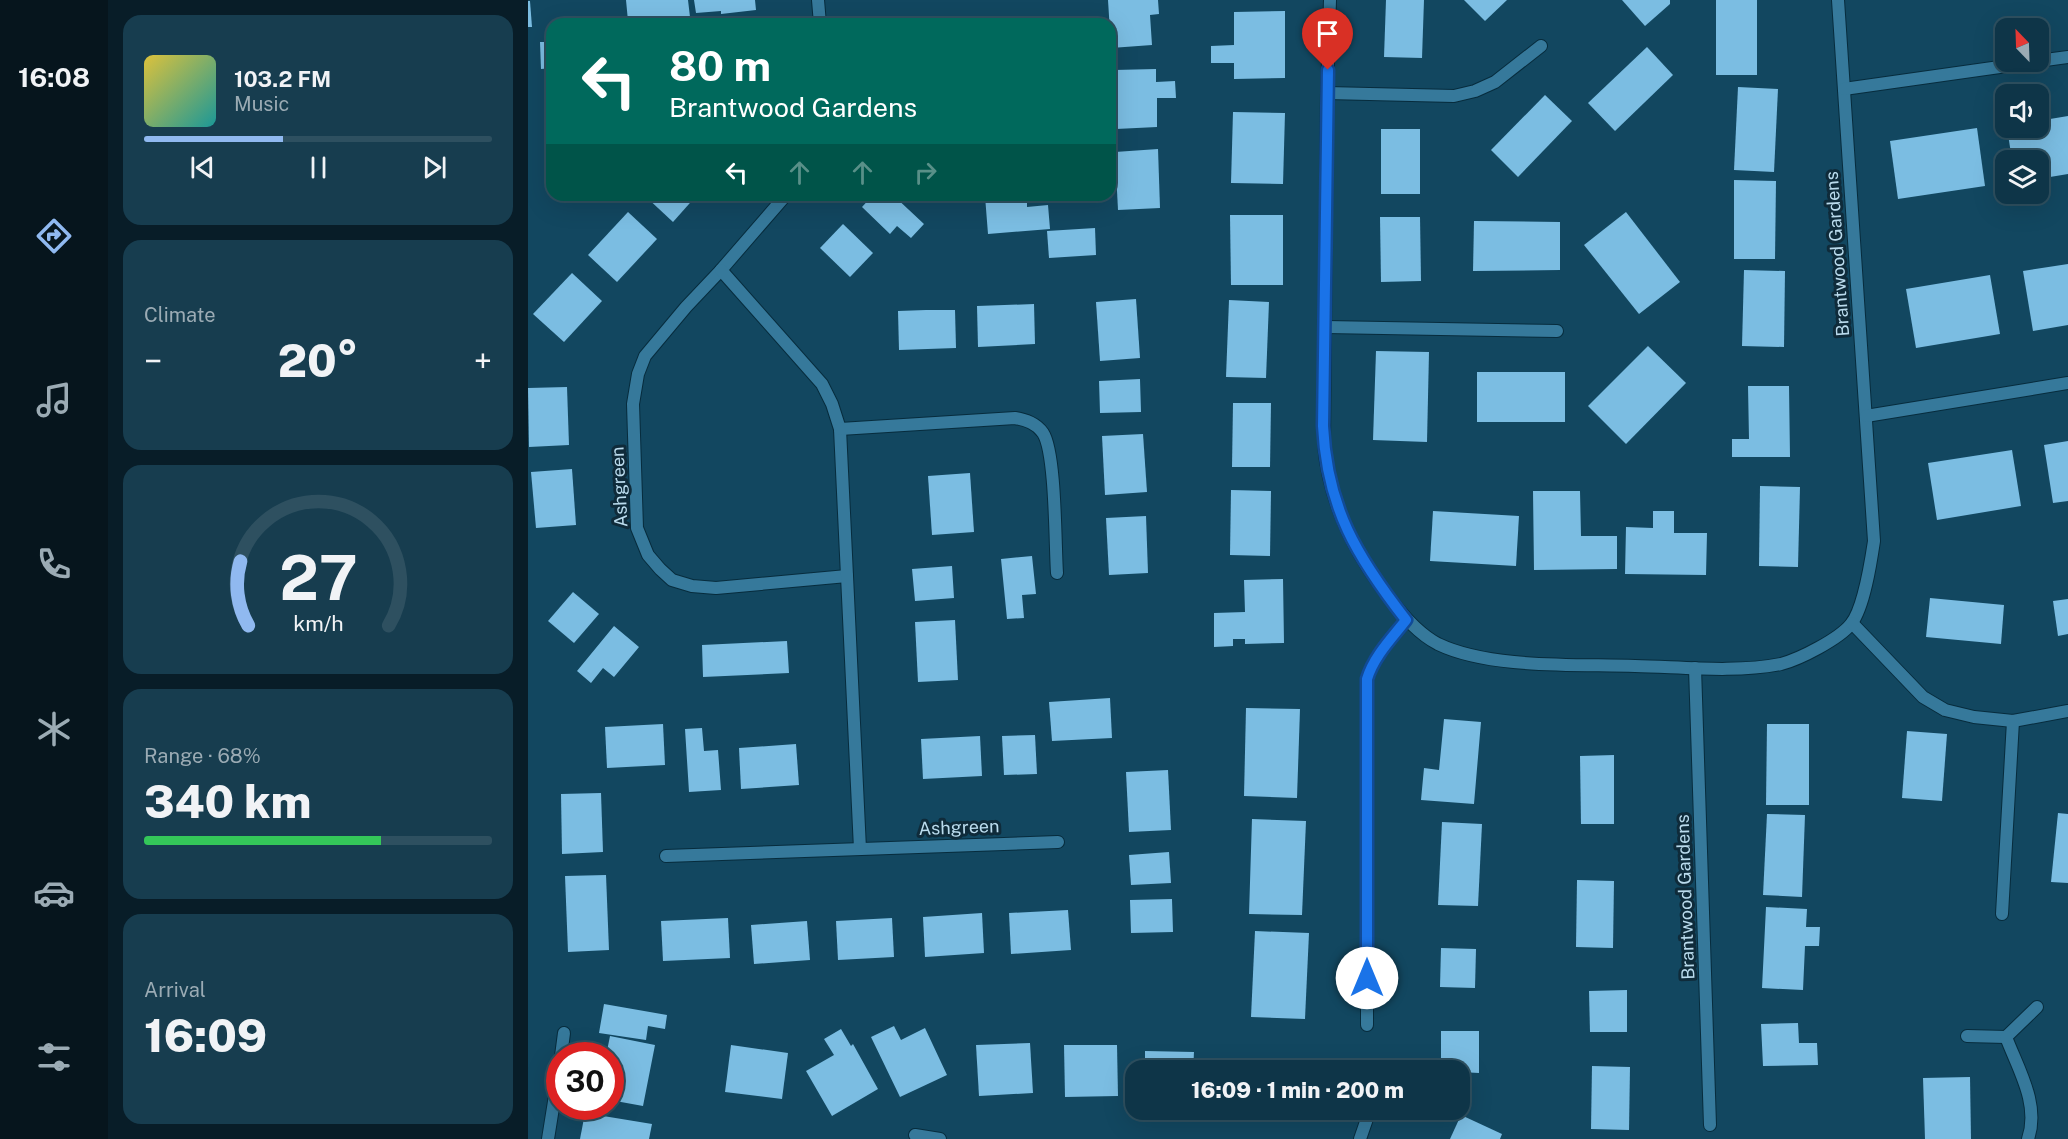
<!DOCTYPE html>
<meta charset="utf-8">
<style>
:root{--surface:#0e3548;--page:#173d4f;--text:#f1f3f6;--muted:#9babb4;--line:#2e5060;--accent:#90b9f0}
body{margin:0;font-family:"Public Sans",sans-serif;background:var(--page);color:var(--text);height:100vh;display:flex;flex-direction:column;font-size:22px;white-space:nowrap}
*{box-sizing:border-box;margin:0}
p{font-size:20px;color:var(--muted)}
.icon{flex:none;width:33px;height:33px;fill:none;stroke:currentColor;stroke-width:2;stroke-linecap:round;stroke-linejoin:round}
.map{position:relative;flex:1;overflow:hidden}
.side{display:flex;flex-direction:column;gap:15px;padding:15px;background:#081d28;width:420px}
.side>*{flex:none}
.top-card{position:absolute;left:18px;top:18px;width:570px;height:183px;border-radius:18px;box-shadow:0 6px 24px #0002,0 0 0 2px var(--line);background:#00695c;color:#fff;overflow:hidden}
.needle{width:39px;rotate:337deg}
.controls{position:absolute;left:1467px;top:18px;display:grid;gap:12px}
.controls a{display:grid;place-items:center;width:54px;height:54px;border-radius:12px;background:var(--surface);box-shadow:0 6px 24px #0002,0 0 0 2px var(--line);font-size:30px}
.speed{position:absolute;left:18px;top:1042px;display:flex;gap:12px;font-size:30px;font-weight:700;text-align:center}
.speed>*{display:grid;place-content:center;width:78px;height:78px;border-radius:50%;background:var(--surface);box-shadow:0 6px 24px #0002,0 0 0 2px var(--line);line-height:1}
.speed .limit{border:9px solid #d22;background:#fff;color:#111}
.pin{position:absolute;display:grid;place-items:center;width:51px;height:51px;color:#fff;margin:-62px -26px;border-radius:50% 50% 50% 0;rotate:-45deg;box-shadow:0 0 6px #0007}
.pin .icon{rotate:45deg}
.me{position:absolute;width:66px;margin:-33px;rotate:0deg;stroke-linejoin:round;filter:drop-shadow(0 0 4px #0008)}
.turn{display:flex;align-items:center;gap:21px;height:126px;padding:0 24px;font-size:27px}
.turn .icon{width:78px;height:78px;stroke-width:2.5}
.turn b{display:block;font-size:42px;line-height:51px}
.lanes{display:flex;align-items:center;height:57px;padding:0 24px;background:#0003;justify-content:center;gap:30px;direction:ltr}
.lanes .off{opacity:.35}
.big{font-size:45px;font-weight:800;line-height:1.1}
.side .widget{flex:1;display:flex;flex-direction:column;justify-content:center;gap:9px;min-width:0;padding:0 21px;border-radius:18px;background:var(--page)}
.side .dial{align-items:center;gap:0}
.dial svg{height:156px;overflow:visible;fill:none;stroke:var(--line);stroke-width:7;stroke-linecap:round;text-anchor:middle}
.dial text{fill:var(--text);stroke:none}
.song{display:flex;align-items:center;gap:18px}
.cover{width:72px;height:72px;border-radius:9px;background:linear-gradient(135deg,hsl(50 70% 55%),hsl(180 70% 35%))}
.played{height:6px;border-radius:3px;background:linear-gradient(90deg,var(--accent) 40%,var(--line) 40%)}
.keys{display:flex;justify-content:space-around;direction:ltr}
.heat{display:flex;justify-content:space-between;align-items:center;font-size:33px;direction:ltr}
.charge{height:9px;border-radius:4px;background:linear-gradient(90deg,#34c759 68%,var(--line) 0)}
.trip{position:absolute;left:597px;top:1060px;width:345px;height:60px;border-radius:18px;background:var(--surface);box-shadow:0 6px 24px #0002,0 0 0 2px var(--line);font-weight:800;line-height:60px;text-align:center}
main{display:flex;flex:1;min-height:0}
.tabs{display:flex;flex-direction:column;width:108px;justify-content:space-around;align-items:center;background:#06151d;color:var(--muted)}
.tabs .icon{width:42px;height:42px}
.tabs .current{color:var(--accent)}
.tabs b{font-size:27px;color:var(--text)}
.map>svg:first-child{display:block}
</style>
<main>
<nav class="tabs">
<b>16:08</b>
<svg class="icon current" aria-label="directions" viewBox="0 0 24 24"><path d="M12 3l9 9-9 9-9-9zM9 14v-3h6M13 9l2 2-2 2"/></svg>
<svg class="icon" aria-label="music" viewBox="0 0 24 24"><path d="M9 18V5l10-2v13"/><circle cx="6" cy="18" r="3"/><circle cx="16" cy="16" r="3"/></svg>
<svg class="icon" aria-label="phone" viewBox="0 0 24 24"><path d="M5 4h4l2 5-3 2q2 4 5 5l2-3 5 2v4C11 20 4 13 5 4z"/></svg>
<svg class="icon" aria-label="climate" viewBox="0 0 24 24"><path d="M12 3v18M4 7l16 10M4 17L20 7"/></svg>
<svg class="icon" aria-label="car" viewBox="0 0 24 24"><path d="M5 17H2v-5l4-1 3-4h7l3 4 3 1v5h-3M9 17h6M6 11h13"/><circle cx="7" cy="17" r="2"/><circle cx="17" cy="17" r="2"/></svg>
<svg class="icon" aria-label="filters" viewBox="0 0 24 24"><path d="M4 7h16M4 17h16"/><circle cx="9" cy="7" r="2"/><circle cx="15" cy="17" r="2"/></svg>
</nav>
<section class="side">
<div class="widget">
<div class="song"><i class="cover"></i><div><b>103.2 FM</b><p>Music</p></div></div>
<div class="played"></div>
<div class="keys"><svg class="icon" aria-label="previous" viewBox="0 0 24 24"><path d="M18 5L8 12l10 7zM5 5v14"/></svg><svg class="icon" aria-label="pause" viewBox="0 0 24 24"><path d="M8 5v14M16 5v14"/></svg><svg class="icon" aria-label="next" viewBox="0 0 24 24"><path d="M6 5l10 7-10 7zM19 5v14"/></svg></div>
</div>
<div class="widget"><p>Climate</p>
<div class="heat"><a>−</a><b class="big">20°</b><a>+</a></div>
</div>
<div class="widget dial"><svg viewBox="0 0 100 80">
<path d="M14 69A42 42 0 1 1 86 69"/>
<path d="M14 69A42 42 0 0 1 10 36" stroke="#90b9f0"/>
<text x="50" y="56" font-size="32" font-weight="700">27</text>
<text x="50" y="72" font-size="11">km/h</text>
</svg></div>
<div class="widget"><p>Range · 68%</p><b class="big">340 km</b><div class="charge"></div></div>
<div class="widget"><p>Arrival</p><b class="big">16:09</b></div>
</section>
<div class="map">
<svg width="1540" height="1139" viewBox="0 0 1540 1139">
<rect width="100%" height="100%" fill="#124760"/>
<g fill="#7bbde2">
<polygon points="98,0 160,0 162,17 128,21 127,18 100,21"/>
<polygon points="166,0 227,0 228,10 193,14 193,11 168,13"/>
<polygon points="580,0 630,0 631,14 622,15 624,45 583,48"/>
<polygon points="858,0 896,0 894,58 856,57"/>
<polygon points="936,0 979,0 957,21"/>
<polygon points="1094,0 1142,0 1142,4 1117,26"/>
<rect x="1188" y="0" width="41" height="75"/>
<polygon points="0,1 2,1 4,27 0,27"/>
<polygon points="757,11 757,78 706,79 706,63 683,63 683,46 706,45 706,12"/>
<polygon points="12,42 24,42 24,68 13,69"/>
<polygon points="1119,47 1145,75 1087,131 1060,103"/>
<polygon points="628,69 628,82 647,81 648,98 629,98 629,127 588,129 586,70"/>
<polygon points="1210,87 1250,89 1246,172 1206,170"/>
<polygon points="1017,95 1044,121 990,177 963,150"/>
<polygon points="705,112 757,113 755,184 703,183"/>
<polygon points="1540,116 1540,174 1510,179 1510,160 1484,160 1479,128 1510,128 1510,121"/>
<polygon points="1449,128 1457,186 1370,199 1362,141"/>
<rect x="853" y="129" width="39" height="65"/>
<polygon points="630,149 632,208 590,210 587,152"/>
<polygon points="1206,180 1248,181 1247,259 1206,259"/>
<polygon points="116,195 169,195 145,222"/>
<polygon points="345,195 365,195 396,224 383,238 369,226 362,234 334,207"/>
<polygon points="499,195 499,207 520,205 522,229 460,234 457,196"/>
<polygon points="100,212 129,239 89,282 60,255"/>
<polygon points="1098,212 1152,282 1111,314 1056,245"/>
<polygon points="702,215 755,215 755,285 703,285"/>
<polygon points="852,217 892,217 893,281 853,282"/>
<polygon points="946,221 1032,222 1032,270 945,271"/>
<polygon points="315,224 345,253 322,277 292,248"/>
<polygon points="567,228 568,255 521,258 519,231"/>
<polygon points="1540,264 1540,325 1505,331 1495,271"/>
<polygon points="1216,270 1257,271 1256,347 1214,346"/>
<polygon points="44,273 74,301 36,342 5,314"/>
<polygon points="1462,275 1472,334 1388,348 1378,289"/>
<polygon points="608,299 612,358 572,361 568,302"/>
<polygon points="701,300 741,302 738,378 698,377"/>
<polygon points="506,304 507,344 450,347 449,306"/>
<polygon points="398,310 427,310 428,348 371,350 370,311"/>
<polygon points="1120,346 1158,383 1098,444 1060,406"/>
<polygon points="848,351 901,352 899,442 845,440"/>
<rect x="949" y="372" width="88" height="50"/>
<polygon points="612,379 613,412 572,413 571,381"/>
<polygon points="1220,386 1261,386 1262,457 1204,457 1204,439 1221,439"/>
<polygon points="39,387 41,445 1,447 0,388"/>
<polygon points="705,403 743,403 742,467 704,467"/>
<polygon points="615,434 619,492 577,495 574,436"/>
<polygon points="1540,441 1540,501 1525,503 1516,445"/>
<polygon points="1484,450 1493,506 1409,520 1400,463"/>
<polygon points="44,469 48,525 8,528 3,472"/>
<polygon points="442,473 446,532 404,535 400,476"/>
<polygon points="1232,486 1272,487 1270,567 1231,566"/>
<polygon points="703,490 743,491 742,556 702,555"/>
<polygon points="1005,491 1052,491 1053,536 1089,536 1089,569 1006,570"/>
<polygon points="905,511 991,516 988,566 902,561"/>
<polygon points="1125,511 1146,511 1146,533 1179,533 1178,575 1097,574 1098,527 1125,528"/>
<polygon points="618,516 620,573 581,575 578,518"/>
<polygon points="504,556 508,594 494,595 496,618 479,619 473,559"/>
<polygon points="424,566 426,598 387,601 384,569"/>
<polygon points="755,579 756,643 717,644 717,639 705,639 705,646 686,647 686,613 717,612 716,580"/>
<polygon points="45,592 71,614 46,643 20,621"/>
<polygon points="1402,598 1476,605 1473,644 1398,637"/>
<polygon points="1540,599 1540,634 1530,636 1525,601"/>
<polygon points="427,620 430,680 390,682 387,622"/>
<polygon points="86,626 111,647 86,677 75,668 63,683 49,671"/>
<polygon points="259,641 261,673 175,677 174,645"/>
<polygon points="582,698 584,738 524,741 521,702"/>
<polygon points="718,708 772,709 769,798 716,796"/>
<polygon points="916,719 953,722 946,804 893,800 896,768 911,770"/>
<polygon points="135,724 137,765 79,768 77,727"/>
<polygon points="1239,724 1281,724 1281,805 1238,805"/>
<polygon points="174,728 176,751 190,750 193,790 161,792 157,729"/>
<polygon points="1379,731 1419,734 1414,801 1374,798"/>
<polygon points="507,735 509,774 476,775 474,736"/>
<polygon points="452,736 454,776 395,779 393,739"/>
<polygon points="268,744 271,785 213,789 211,748"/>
<polygon points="1086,755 1086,824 1053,824 1052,756"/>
<polygon points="640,770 643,830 601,832 598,772"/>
<polygon points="73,793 75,852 34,854 33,794"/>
<polygon points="1530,813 1540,814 1540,883 1523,882"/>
<polygon points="1239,814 1277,815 1274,897 1235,895"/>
<polygon points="724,819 778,821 774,915 721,914"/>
<polygon points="914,822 954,824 950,906 910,905"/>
<polygon points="641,852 643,883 603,885 601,855"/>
<polygon points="78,875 81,950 40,952 37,876"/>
<polygon points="1049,880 1086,881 1085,948 1048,947"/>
<polygon points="644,899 645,932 603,933 602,900"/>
<polygon points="1238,907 1279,909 1278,927 1292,927 1291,946 1277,946 1275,990 1234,988"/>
<polygon points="540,910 543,950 483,954 481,913"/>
<polygon points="454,913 456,953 397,957 395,917"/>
<polygon points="200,918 202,958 135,961 133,921"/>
<polygon points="364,918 366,957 310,960 308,921"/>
<polygon points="279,921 282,960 226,964 223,925"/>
<polygon points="727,931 781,933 777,1019 723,1017"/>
<polygon points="913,948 948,949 947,988 912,987"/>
<polygon points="1099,990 1099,1032 1062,1032 1061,991"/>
<polygon points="76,1004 139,1015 137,1029 120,1026 118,1040 71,1033"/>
<polygon points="1270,1023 1271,1043 1289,1043 1290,1065 1235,1066 1233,1024"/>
<polygon points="366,1026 373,1040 397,1028 419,1075 372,1097 343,1037"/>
<polygon points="313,1029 323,1046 325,1044 350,1089 304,1116 278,1071 306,1055 296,1039"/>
<polygon points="913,1031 951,1031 951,1073 913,1071"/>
<polygon points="82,1036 127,1045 115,1106 82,1100 82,1056 78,1056"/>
<polygon points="502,1043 505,1093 451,1096 448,1045"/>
<polygon points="203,1045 260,1053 254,1099 197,1092"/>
<polygon points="536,1045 589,1045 590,1096 537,1097"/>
<polygon points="617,1051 666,1052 665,1071 617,1071"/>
<polygon points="1064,1066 1102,1067 1101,1130 1063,1129"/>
<polygon points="1442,1077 1443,1139 1397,1139 1395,1078"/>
<polygon points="724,1110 763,1110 760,1121"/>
<polygon points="57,1113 124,1124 121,1139 52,1139"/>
<polygon points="933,1115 974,1134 972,1139 922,1139"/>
</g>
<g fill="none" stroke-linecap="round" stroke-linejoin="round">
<g stroke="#072c3d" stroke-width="14">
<g id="minor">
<polyline points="290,0 292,24"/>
<path d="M802,0L799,93L796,445C801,503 828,556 864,601C877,618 891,634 910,644C962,669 1049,664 1107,666C1154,667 1207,673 1253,664C1272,659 1311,639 1323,624C1336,608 1343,561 1346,541L1310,0"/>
<polyline points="1510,61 1540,57"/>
<polyline points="1316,89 1507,62"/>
<polyline points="799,93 926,96 947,91 967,82 1013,46"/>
<polyline points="258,195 193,270 158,307 117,356 110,374 105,404 109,528 120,555 132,569 144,580 164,586 188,588 319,576"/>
<polyline points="193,270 294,384 304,404 312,429 332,849"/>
<polyline points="798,327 1029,331"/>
<polyline points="1338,416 1540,383"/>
<path d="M312,429L487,418C498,420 508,423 515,433C528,453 527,545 529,573"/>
<polyline points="1324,623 1395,697 1417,710 1446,717 1485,721 1540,711"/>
<polyline points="1167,668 1182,1125"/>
<polyline points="138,856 530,842"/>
<polyline points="1474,914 1485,721"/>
<path d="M839,1025V679C846,656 864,638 878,620"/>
<polyline points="1439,1036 1478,1037 1509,1007"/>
<path d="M1478,1037C1490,1069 1512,1104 1500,1139"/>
<polyline points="33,1056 36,1033"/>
<polyline points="838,1110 841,1113 880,1110"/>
<polyline points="387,1135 412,1139"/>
<polyline points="20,1139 32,1064"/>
<polyline points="832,1139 841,1113"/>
</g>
</g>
<use href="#minor" stroke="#36799b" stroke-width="12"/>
</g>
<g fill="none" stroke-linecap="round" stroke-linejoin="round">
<g stroke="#114b97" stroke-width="15">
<path id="route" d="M800,70L795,426C799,508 829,557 878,620C864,638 846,656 839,679V978"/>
</g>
<use href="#route" stroke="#1a73e8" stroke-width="10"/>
</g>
<g text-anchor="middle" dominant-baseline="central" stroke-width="6" stroke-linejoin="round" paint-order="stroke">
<g font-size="18" fill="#badbed" stroke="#0f2b3a">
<text transform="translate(1309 254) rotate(-94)">Brantwood Gardens</text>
<text transform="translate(91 487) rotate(-93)">Ashgreen</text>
<text transform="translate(431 827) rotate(-2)">Ashgreen</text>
<text transform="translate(1157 897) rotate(-92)">Brantwood Gardens</text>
</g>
</g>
</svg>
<div class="controls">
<a><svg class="needle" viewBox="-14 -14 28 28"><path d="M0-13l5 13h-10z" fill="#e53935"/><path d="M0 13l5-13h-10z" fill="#9babb4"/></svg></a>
<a><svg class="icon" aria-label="sound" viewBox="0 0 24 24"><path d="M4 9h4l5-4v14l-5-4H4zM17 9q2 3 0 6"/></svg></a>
<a><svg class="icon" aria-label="layers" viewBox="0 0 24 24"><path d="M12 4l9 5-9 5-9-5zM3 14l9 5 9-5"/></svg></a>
</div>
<div class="speed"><div class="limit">30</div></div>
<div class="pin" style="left:800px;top:70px;background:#d93025"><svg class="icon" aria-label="arrive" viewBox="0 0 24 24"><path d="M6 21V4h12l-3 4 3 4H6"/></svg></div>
<svg class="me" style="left:839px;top:978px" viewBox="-20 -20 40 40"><circle r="19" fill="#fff"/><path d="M0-13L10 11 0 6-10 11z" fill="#1a73e8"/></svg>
<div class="trip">16:09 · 1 min · 200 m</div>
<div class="top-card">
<div class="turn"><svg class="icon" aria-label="left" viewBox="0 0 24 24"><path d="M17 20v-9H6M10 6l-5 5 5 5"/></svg><div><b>80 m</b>Brantwood Gardens</div></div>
<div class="lanes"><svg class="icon" aria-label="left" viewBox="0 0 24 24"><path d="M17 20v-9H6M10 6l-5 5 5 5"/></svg><svg class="icon off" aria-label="ahead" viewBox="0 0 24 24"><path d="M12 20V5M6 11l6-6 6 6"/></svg><svg class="icon off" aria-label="ahead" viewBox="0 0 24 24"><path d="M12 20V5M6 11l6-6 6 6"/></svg><svg class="icon off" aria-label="right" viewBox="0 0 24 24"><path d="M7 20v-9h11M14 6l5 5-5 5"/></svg></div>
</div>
</div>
</main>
